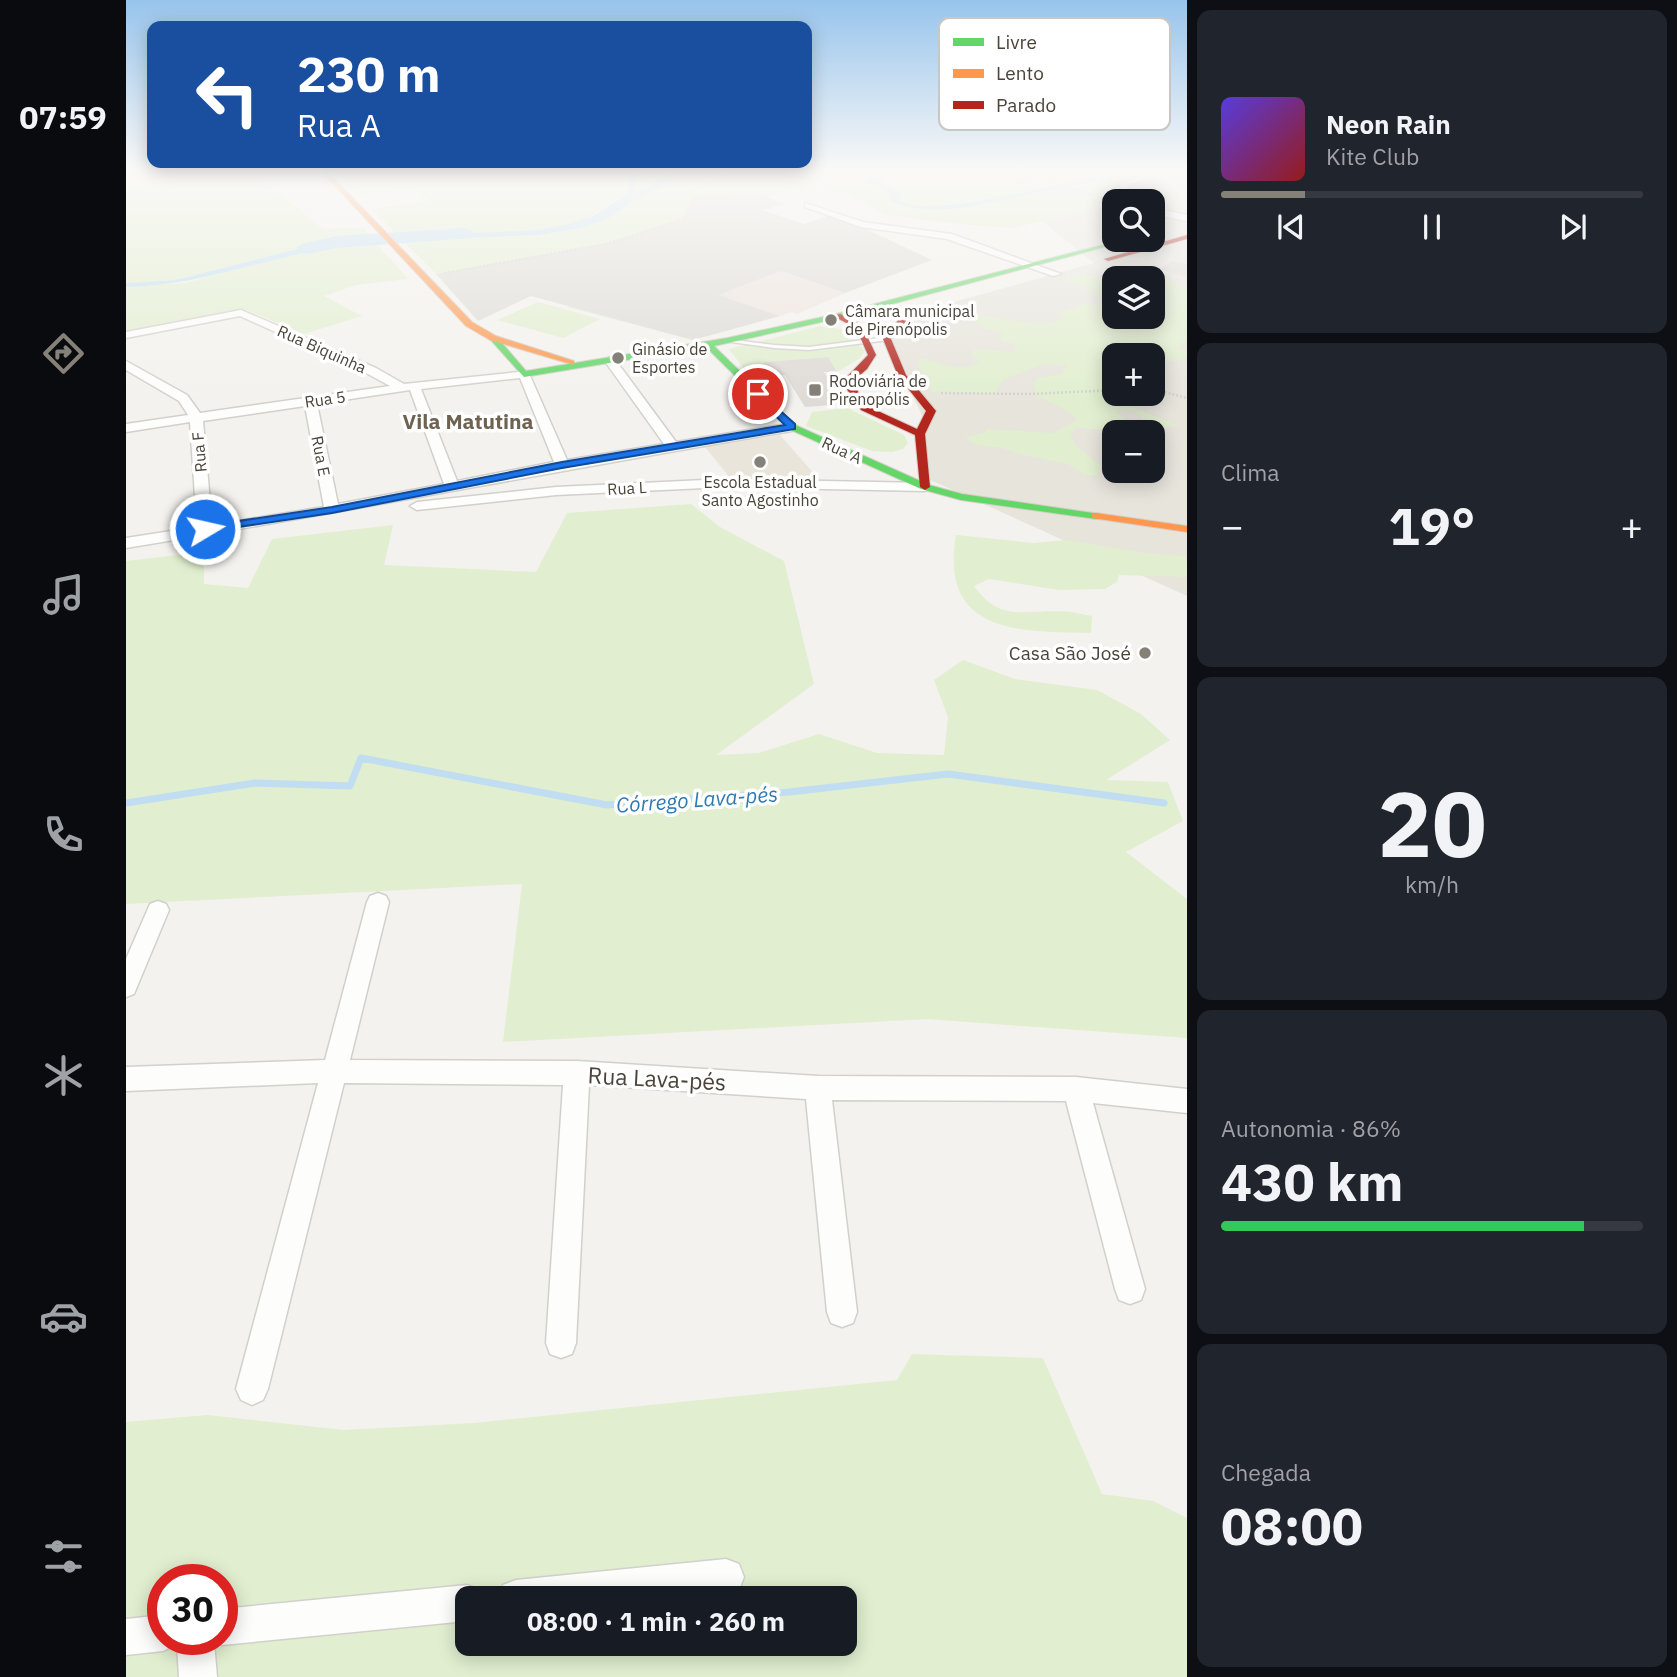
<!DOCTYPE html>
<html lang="pt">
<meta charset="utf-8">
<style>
:root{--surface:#171b24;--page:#20242c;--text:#f1f3f6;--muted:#9ea1a6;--line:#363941;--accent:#868178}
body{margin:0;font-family:"IBM Plex Sans",sans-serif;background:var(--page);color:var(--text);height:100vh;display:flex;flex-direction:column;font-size:26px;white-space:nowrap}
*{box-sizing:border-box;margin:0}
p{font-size:23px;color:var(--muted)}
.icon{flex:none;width:38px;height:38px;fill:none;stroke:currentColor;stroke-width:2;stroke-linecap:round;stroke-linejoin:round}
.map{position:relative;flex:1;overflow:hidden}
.drawer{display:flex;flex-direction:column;gap:10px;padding:10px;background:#0d0f14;width:490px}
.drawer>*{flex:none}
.top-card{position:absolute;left:21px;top:21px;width:665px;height:147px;border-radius:14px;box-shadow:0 4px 18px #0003;background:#1a4fa0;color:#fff;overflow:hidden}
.buttons{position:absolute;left:976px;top:189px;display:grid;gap:14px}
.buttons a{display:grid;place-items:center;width:63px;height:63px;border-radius:14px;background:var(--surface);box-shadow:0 4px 18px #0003;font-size:35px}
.speed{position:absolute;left:21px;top:1564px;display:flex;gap:14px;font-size:35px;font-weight:700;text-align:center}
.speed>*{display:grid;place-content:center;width:91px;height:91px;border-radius:50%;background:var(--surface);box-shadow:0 4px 18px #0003;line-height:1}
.speed .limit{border:10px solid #d22;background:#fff;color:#111}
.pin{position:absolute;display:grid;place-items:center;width:60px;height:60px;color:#fff;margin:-30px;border:4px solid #fff;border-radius:50%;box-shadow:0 2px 7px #0007}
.me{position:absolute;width:77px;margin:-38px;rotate:81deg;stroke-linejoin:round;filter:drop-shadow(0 0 5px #0008)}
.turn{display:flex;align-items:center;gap:24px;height:147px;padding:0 35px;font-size:32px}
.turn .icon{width:91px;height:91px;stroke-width:2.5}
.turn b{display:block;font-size:49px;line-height:60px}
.big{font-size:52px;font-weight:700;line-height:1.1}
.drawer .widget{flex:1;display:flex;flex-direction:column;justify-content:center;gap:10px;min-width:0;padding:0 24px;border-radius:14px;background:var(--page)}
.drawer .dial{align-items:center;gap:0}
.dial b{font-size:91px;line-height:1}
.song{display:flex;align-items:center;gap:21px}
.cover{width:84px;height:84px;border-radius:10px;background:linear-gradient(135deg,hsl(250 70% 55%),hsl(0 70% 35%))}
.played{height:7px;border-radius:4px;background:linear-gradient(90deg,var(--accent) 20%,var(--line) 20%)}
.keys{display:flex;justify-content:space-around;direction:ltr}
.heat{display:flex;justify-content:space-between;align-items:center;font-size:38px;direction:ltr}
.charge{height:10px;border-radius:5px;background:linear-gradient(90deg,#34c759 86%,var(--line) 0)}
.trip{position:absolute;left:329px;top:1586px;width:402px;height:70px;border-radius:14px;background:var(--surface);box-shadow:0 4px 18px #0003;font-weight:700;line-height:70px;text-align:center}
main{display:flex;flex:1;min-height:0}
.menu{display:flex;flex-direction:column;width:126px;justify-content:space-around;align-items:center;background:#090b0e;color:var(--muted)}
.menu .icon{width:49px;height:49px}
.menu .selected{color:var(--accent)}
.menu b{font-size:32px;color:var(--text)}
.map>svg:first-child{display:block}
</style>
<main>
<nav class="menu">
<b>07:59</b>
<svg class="icon selected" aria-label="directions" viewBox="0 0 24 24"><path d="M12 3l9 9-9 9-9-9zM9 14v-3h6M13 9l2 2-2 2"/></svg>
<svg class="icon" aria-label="music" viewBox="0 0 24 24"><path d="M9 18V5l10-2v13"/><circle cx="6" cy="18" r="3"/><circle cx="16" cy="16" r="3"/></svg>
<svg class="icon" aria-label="phone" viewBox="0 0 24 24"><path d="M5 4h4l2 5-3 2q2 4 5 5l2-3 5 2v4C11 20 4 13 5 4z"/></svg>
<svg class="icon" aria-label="climate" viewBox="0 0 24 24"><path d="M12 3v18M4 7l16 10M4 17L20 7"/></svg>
<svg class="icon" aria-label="car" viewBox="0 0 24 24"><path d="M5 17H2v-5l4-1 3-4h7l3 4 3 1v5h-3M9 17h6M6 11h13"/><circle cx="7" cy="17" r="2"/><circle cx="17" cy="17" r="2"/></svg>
<svg class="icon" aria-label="filters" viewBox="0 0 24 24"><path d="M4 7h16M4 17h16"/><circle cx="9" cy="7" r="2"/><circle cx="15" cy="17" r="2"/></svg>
</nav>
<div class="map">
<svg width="1061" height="1677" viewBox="0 0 1061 1677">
<rect width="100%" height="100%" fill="#f4f2ee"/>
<path fill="#e7e4dc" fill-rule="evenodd" d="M854,171H1061V596L800,478L799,422L761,339L781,315L968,263ZM989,201H1027V240H989ZM989,278H1027V317H989ZM989,355H1027V394H989ZM989,432H1027V471H989Z"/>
<polygon fill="#eae5da" points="654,435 691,477 604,478 579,447"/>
<polygon fill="#eee3df" points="655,271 719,293 671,314 665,312 654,316 593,295"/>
<g fill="#e1eecf" fill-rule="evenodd">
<polygon points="0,171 149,171 129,174 197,229 238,228 246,239 199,242 50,280 0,283"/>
<path d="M211,171H542C531,183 520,186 506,192C485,199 468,219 445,224C389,238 330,230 273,237L246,209L304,201L288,190L232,195Z"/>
<polygon points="558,171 752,171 742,184 761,190 765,201 800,208 846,205 1018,171 1033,171 997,186 988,201 979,207 885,228 853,226 759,215 725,195 702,190 695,186 641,196 659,204 638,210 533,292 626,324 567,340 441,307 487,290 391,260 310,274 277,241 413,235 459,227 483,218 512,197 546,182"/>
<path d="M761,171H1002C959,179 805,220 772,200L775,194L754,182Z"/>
<polygon points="249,242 282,279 230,285 198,296 236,316 178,334 121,310 0,333 0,287 59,283 183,250"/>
<path d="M952,274L989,281V317H1027V289L1035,276L1061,290V339L1051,348L1061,352V355L1053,361L1027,360V355H989V376L980,373L974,378L989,387V394H1001L1019,402L1004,406L1053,426L1026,428L1016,425L1015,415L1005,410L989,411L1013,430L1010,432L950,428L944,434L949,445L975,466L971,475L962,476L942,464L893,454L877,448L850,445L839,437L858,433L861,429L927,433L951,420C942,408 923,403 910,394L908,383L911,378L936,374L940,365L919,364L878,379L868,394L805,392L802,381L791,365L793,358C813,360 834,376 854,361L845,355L849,349L887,352L891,345L875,341L876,333L859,329L843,315C873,314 909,331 938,319L931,314L958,304L979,306L988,303L940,279Z"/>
<polygon points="412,302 474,319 437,338 371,320"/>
<polygon points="694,326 716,329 739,351 733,359 711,372 701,357 637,362 645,376 624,377 603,349"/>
<polygon points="721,408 778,435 782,443 777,449 766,452 746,451 680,426 686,412"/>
<polygon points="565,504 594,527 658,561 688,684 590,755 633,753 693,734 751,753 818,755 822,717 808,680 837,660 889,679 971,690 1015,714 1044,740 980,780 1042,782 1057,821 1000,852 1061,899 1061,1038 801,1019 377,1042 396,884 0,904 0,561 78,552 78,584 122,588 146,539 267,525 258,565 410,572 441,513"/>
<path d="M830,535L908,543L940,540L1018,553L1060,556L1061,577L993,575L991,582L979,589L933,590L863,579L848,586C873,621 895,611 933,611C944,611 955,614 966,616L965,633C892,632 813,633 830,535Z"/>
<path d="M786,1354L917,1358L976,1494L1027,1501L1061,1518V1677H0V1422L81,1415L218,1430L348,1423L771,1380ZM37,1580H96V1640H37ZM341,1598H719V1643H341Z"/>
</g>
<g fill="#c0ddf1">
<polygon points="511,171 519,171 510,178 507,189 511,191 526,185 542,171 558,171 546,182 512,198 483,218 459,227 413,235 277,241 273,237 411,230 444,224 467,216 501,194 505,176"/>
<path d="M752,171H761L754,182L776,194L772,200C811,223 964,171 1018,171C981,180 945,186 908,193C864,202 809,220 765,201L761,190L741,183Z"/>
<path d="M246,239L249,242C163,247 86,286 0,287V283L50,280L199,242Z"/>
</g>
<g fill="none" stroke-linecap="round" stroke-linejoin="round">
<polyline stroke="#c0ddf1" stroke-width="7" points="0,803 129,783 224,786 235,758 481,805 663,792 822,774 1038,803"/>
<polygon fill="#c0ddf1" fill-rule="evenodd" points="338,228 345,230 348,234 345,238 211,248 182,254 175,252 171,248 175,244 211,236"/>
</g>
<g fill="#dedbd6">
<polygon points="629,193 659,204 636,210 678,224 704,215 727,223 806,260 719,293 655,271 593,295 654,316 567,340 405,296 352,321 310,274 479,244 558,219 567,196"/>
<polygon points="1047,261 1061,264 1061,277 1032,269"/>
<polygon points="702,357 711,372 698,372 721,404 679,407 659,375 645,376 637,362"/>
</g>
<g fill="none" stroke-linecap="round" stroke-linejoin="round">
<g stroke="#d2d0cb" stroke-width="3">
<polygon id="lane" points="761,337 764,339 763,340 683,350 648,348 598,341 601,339 648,345 683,347"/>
</g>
<g stroke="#d2d0cb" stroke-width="3">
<g id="street">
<polygon points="1026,171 1037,171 1001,187 1004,201 996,201 994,184"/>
<polygon points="679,203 737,222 826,234 935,274 927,276 821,239 735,227 679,207"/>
<polygon points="1027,208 1061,215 1061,221 1027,214"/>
<path d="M115,310L250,368L278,384L402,371L441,460L538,444L478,360L484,357L488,358L550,442L666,423L672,427L666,431C443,468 223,512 0,548V538L71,527L64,422L0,432V424L62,415L53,401L0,370V361L61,395L74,413L264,386L242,374L114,316L0,338V332ZM394,378L428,462L331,481L295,389ZM284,390L318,484L212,504L191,404ZM179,406L198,507L86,525L77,421Z"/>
<polygon points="600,479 799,483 806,487 799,491 600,487 430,495 291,510 284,506 291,502 430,487"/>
<polygon points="252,893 260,896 263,902 224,1060 451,1061 692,1076 950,1077 1061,1089 1061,1113 967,1103 1019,1289 1015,1300 1004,1304 993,1300 989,1289 940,1101 706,1100 731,1312 727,1323 716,1327 705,1323 701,1312 680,1099 463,1085 450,1343 446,1354 435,1358 424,1354 420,1343 437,1085 218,1083 142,1389 137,1400 126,1405 115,1400 110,1389 192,1083 0,1091 0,1067 199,1060 241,902 244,896"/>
<polygon points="32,901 40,904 43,910 8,994 0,997 0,959 24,904"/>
<polygon points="600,1559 613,1564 618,1577 613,1590 600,1595 570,1598 372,1598 377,1585 390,1580"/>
<polygon points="341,1585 354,1590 357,1598 341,1598 341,1621 96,1645 88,1642 91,1677 53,1677 51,1644 37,1651 0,1655 0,1619 37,1615 37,1640 96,1640 96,1609"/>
</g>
</g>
<g stroke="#d3cfc5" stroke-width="2">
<polygon id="fast" points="995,240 1005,240 714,318 588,346 669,425 803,485 836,494 974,514 974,518 970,519 835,500 795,489 663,429 580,347 398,377 363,338 370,336 400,371 601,338 710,314"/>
</g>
<g stroke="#d3cfc5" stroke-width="2">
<g id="slow">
<polygon points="195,171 201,171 346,322 370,336 448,361 448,365 364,340 340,326"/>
<polygon points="970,513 1061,526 1061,532 966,518 966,514"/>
</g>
</g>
<g stroke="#d3cfc5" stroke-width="2">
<g id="jam">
<polygon points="1061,235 1061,239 982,261 978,259"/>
<polygon points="778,313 785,315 765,339 780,375 810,411 799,434 804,487 799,490 794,487 789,435 735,410 716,382 742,355 730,328 707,316 714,314 736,325 750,355 741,369 726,382 741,406 791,429 800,411 772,376 757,339"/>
</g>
</g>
<g stroke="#d3d2cc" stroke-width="2" stroke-dasharray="2 2" stroke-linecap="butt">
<polyline points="794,171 868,182 923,181 985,200"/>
<polyline points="923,181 929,171"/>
<polyline points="318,273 479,244 558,219 570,190 609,171"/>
</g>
<g stroke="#d3d2cc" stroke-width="2.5" stroke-dasharray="2 2" stroke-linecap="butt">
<polyline points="1027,389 1061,398"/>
<polyline points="815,393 904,394 989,390"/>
</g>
<use href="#lane" fill="#fdfdfc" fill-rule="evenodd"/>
<use href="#street" fill="#fdfdfc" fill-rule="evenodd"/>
<use href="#fast" fill="#63d668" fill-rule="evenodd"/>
<use href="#slow" fill="#ff974d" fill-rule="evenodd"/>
<use href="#jam" fill="#b3261e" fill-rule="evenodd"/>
</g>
<linearGradient id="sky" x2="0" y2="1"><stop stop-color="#98c4ec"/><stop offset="0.42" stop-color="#faf9f7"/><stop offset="1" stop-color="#faf9f7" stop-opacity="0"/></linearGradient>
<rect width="1061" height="406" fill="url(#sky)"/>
<polygon fill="#1a73e8" stroke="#114b97" stroke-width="2" points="632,391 669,424 669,429 436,468 206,513 79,532 73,529 79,526 206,507 436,462 659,425 629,396 629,392"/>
<g fill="#868178" stroke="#fff" stroke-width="2.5">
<circle cx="705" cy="320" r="7"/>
<circle cx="492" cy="358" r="7"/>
<rect x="682" y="383" width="14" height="14" rx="3.5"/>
<circle cx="634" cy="462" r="7"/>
<circle cx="1019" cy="653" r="7"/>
</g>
<g text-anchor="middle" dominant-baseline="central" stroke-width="7" stroke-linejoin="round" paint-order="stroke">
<g font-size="16" fill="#4b4439" stroke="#fff" text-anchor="start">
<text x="719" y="311">Câmara municipal<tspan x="719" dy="18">de Pirenópolis</tspan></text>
<text x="506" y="349">Ginásio de<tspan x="506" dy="18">Esportes</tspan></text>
<text x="703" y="381">Rodoviária de<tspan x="703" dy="18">Pirenopólis</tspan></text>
<text x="634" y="482" text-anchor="middle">Escola Estadual<tspan x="634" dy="18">Santo Agostinho</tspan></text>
</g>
<g font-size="16" fill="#4b4439" stroke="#fff">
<text transform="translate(196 349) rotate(24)">Rua Biquinha</text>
<text transform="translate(199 399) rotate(-8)">Rua 5</text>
<text transform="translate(716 450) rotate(25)">Rua A</text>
<text transform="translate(73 452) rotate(-95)">Rua F</text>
<text transform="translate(195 456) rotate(79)">Rua E</text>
<text transform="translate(501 488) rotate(-3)">Rua L</text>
</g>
<g font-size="19" fill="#4b4439" stroke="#fff" text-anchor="end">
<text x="1005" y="653">Casa São José</text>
</g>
<g font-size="21" font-weight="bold" fill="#6e6250" stroke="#fff">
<text x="342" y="421">Vila Matutina</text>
</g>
<g font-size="21" font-style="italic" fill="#2e7ab2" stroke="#fff">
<text transform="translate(571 799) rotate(-4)">Córrego Lava-pés</text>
</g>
<g font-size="23" fill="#4b4439" stroke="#fff">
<text transform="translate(531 1078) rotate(3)">Rua Lava-pés</text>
</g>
</g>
<rect x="813" y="18" width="231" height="112" rx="10" fill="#fff" stroke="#c9c7c4" stroke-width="2"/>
<rect x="827" y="38" width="31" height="8" fill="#63d668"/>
<rect x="827" y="69" width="31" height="9" fill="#ff974d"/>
<rect x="827" y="101" width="31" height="8" fill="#b3261e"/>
<g font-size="19" fill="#4b4439">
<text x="870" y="49">Livre</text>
<text x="870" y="80">Lento</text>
<text x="870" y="112">Parado</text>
</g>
</svg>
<div class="buttons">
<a><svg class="icon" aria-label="search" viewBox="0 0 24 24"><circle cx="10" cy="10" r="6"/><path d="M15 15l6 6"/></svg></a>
<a><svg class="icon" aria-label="layers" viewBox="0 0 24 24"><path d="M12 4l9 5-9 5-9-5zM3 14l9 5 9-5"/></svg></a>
<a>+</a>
<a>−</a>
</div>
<div class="speed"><div class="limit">30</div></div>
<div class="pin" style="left:632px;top:394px;background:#d93025"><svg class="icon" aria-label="arrive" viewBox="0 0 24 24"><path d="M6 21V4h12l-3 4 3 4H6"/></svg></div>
<svg class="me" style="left:79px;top:529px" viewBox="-20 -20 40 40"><circle r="17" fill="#1a73e8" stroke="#fff" stroke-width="3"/><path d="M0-11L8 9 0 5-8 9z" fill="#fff"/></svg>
<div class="trip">08:00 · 1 min · 260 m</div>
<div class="top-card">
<div class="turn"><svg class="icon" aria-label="left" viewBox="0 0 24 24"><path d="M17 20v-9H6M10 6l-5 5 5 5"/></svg><div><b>230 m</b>Rua A</div></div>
</div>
</div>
<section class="drawer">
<div class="widget">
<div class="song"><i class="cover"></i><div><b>Neon Rain</b><p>Kite Club</p></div></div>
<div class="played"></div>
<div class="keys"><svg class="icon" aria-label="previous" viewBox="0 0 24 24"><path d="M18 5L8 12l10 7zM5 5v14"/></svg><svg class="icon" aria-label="pause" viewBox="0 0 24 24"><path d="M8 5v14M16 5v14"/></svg><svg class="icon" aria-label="next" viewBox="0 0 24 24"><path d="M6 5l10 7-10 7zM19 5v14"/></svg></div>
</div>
<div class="widget"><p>Clima</p>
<div class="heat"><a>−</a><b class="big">19°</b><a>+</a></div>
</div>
<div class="widget dial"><b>20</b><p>km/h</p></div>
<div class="widget"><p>Autonomia · 86%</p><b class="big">430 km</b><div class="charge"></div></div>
<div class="widget"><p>Chegada</p><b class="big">08:00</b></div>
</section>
</main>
